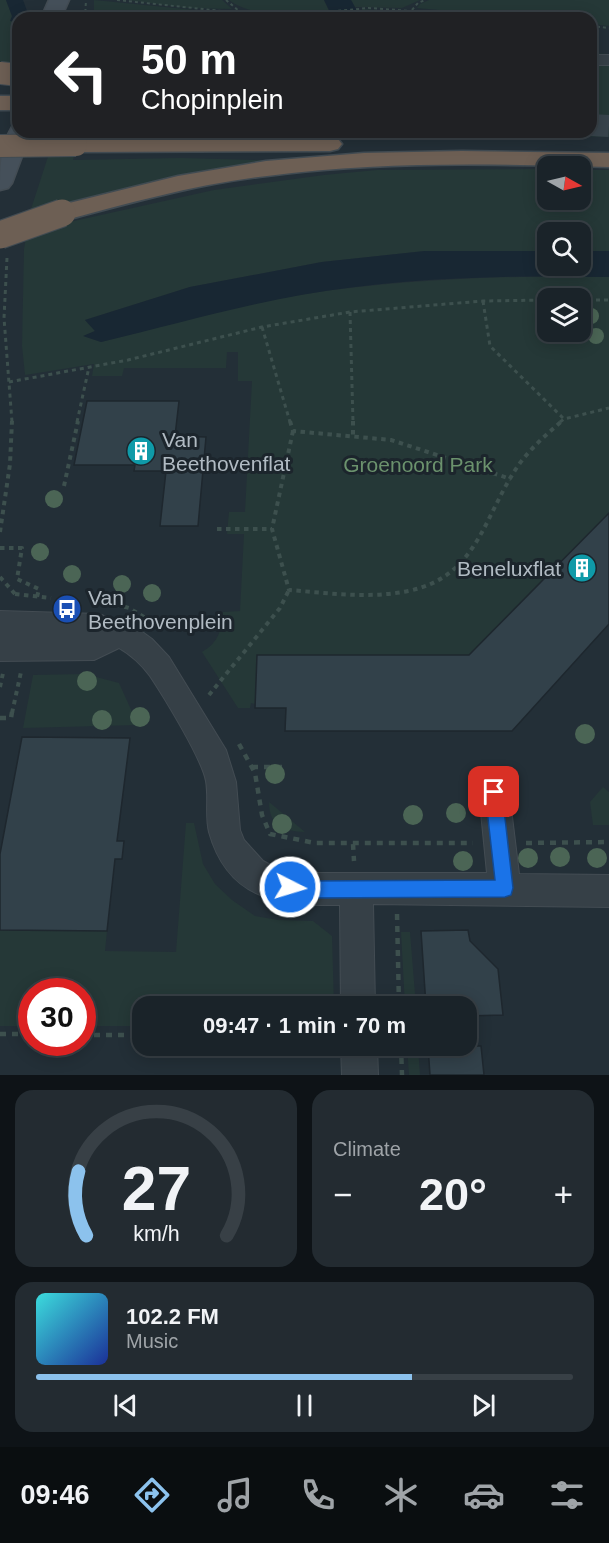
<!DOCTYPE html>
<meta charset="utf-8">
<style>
:root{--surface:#1a2329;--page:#232b31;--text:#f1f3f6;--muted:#9fa4a8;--line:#384046;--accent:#8cc2ed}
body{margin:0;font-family:Helvetica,sans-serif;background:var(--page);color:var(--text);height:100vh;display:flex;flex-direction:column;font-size:22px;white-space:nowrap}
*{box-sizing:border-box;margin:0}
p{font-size:20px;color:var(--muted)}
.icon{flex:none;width:33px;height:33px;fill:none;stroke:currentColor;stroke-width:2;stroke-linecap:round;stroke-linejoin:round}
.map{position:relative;height:1075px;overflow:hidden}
.details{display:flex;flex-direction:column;gap:15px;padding:15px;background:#0e1317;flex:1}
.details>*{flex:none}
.top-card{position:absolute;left:12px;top:12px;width:585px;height:126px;border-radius:18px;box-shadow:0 3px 15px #0003,0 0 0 2px var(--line);background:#202124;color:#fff;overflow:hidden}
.needle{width:39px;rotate:98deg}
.fabs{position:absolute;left:537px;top:156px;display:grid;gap:12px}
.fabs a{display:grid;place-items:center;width:54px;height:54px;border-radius:12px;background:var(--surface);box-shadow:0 3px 15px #0003,0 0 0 2px var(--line);font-size:30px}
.speed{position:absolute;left:18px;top:978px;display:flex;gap:12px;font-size:30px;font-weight:700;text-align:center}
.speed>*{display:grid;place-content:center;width:78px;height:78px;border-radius:50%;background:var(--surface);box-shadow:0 3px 15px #0003,0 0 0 2px var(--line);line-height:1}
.speed .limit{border:9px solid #d22;background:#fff;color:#111}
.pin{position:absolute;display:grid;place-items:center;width:51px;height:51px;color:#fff;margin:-26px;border-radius:12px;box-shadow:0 3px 9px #0006}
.me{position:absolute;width:66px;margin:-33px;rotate:95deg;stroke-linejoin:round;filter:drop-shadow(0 0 4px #0008)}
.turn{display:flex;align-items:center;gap:21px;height:126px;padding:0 30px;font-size:27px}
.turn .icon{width:78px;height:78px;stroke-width:2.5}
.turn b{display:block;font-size:42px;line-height:51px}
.big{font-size:45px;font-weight:700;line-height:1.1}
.details .tile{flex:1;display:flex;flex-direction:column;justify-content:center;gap:9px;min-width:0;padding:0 21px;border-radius:18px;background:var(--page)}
.details .dial{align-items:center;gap:0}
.dial svg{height:156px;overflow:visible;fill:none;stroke:var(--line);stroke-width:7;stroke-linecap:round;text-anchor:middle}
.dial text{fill:var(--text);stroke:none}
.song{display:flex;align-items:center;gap:18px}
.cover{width:72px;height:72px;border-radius:9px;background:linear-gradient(135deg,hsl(180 70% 55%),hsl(230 70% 35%))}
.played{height:6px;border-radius:3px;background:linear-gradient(90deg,var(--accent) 70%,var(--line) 70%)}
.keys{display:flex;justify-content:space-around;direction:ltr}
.heat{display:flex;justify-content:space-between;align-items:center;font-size:33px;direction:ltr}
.details .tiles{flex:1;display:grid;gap:15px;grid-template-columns:1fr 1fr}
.tile:last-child{grid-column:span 2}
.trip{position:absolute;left:132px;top:996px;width:345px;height:60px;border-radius:18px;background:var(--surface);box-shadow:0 3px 15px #0003,0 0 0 2px var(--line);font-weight:700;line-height:60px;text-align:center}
.tab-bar{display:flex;height:96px;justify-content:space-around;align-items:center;background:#0a0e10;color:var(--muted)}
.tab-bar .icon{width:42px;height:42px}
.tab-bar .active{color:var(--accent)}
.tab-bar b{font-size:27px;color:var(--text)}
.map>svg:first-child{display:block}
</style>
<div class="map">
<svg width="609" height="1075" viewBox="0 0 609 1075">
<rect width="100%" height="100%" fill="#232f37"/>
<g fill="#253837" fill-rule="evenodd">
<polygon points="0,0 6,0 12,16 18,21 18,45 0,82"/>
<polygon points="94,0 236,14 331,14 333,18 94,18"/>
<polygon points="127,0 222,0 232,9 187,8"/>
<path d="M229,0H324L329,11C299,14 254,19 229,0Z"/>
<polygon points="351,0 420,0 402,8 355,7"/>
<polygon points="429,0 609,0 609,26 591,24 591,18 526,18 417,8 420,4"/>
<polygon points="365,9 466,18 361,18 357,11"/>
<polygon points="591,53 609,54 609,137 428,132 591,132"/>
<path d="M56,132H80L73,160L181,158L295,161L158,183L60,205L65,223L214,190L324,175L377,170L547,169L548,200H580L581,170H609V251H581L580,232H548L547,251H425L322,262L190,287L85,320L95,331L84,336L101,342C169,325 236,305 305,294C406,279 507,275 609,277V513L469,655H257L255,704L251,703L250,708H238L202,652C219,642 221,631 223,612L240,611L244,534H227L229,512H245L252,381H238V352H227L226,368H124L122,376H92L94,364L25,375L22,346L24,249L31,209ZM548,298H580V332H548Z"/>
<polygon points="85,674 119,683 138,725 23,728 33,675"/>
<polygon points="603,787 609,792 609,825 593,825 590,802"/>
<path d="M269,802L305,832C284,831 269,826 269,802Z"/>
<polygon points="186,823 194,823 203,864 215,884 232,900 255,916 278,920 313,921 332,936 334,1006 142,1006 142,1026 83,1026 82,992 32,992 31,1026 0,1026 0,930 107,931 105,951 176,952"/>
<polygon points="401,932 410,932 416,1006 405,1006"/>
<polygon points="407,1046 418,1046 420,1075 409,1075"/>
</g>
<g fill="#182733">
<polygon points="6,0 23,0 27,11 23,18 18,18 16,22 10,21 12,16"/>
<polygon points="324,0 351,0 361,18 333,18"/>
<path d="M425,251H547L548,266H580L581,251H609V277C507,275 402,277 301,295C233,307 168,326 101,342L83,336L95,331L85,320L190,287L322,262Z"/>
</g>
<g fill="#32414a" stroke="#1e272e" stroke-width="1.5">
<polygon points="87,401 179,401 175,436 206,437 198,526 160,526 166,471 134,471 135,465 74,465"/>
<polygon points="609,513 609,624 512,731 285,731 286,708 255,708 257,655 469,655"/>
<polygon points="22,737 130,738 117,841 124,841 122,859 115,859 107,931 0,930 0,854"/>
<polygon points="468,930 470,941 498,969 503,1015 466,1016 466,1006 426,1006 421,931"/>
<polygon points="428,1046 481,1046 484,1075 430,1075"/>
</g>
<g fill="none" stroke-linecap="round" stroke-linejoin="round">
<polyline stroke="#38444c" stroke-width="22" stroke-dasharray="22 10" stroke-linecap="butt" points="591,125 609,126"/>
<g stroke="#434c53" stroke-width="2">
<g id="street">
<rect x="591" y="55" width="18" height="10"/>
<path d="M0,611L99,614L141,631L152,639L169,657L226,750L236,782L240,830L244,840L263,861L278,869L307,873H487L479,792L483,781L494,777L505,781L509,792L519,874L609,875V907L373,904L375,1006H341L340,905C279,906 228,900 209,832C205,816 209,798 206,781C202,759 164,697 150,676C142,665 131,655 119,648L94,660L0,661V635H7H0Z"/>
<polygon points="341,1046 377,1046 378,1075 342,1075"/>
</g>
</g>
<g stroke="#434c53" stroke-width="3">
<g id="secondary">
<polygon points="49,0 69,0 61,18 41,18"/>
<path d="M18,126V132H31L12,183L8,188L0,190C0,168 0,147 12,127Z"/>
</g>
</g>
<g stroke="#414b52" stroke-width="3">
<g id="highway">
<rect x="0" y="96" width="18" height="14"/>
<polygon points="330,137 338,139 342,144 338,149 330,151 76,152 68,150 64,145 68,140 76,138"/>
<path d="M462,151L609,153V167C495,164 380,161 267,176C197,184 130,203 62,221L53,219L50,213L53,207L178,176L266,161L364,153Z"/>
</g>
</g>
<g stroke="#3d504e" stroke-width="2" stroke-dasharray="3 3" stroke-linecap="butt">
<polyline points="117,0 241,13 302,14 369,8 511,18"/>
<polyline points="226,0 239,11"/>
<polyline points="412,10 418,3 425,0"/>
<polyline points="85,18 86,0"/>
<polyline points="591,26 609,28"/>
</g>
<g stroke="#3d504e" stroke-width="3" stroke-dasharray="4 4" stroke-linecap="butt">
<polyline points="7,258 4,318 12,422"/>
<polyline points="580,300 609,300"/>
<polyline points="483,301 490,346 564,419"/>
<polyline points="350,312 353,422"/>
<polyline points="262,327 290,422"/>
<polyline points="9,382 128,360 262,327 350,312 483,301 548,300"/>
<polyline points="77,422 89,367"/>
<polyline points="560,422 564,419 609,408"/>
</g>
<g stroke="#3d504e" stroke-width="4" stroke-dasharray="4.5 4.5" stroke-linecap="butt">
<polyline points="290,421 293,431 391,440 511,479"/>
<polyline points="353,421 353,437"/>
<path d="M293,431L272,529L289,590C328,593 369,599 408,591C479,577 484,513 520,463C532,447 547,434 562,421"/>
<polyline points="64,486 78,421"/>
<polyline points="217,529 272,529"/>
<polyline points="0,532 10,464 12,421"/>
<polyline points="0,548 22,548 17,579 39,589 37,597"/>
<polyline points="0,577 15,594"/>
<polyline points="15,594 51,598"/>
<polyline points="107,602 129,608 154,623"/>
<polyline points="0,687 3,673"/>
<polyline points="209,695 280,608 289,590"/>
<polyline points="12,713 21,672"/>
</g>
<g stroke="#3d504e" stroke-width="4.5" stroke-dasharray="6 6" stroke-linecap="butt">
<polyline points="0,718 11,718 12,712"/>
<polyline points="239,744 255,773 262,815 270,834 315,843 473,843"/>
<polyline points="252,767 288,767"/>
<polyline points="526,843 609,842"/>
<polyline points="353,844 354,861"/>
<polyline points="397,914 399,1006"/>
<polyline points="0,1034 32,1034"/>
<polyline points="82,1035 142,1035"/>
<polyline points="401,1046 402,1075"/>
</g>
<use href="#street" fill="#364047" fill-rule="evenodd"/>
<use href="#secondary" fill="#45505a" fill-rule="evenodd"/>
<use href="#highway" fill="#6d5f54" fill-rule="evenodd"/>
<g stroke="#414b52" stroke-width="24" stroke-linecap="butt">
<g id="highway-bridge-far1">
<polyline points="0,73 18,75"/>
<polyline points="0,146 76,145"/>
</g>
</g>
<g stroke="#414b52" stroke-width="29" stroke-linecap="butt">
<polyline id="highway-bridge" points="0,235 62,213"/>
</g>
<use href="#highway-bridge-far1" stroke="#6d5f54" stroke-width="22"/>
<use href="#highway-bridge" stroke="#6d5f54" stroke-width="27"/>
</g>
<g fill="#4b6555">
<circle cx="591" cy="316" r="8"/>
<circle cx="596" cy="336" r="8"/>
<circle cx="54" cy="499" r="9"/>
<circle cx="40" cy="552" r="9"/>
<circle cx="72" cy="574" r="9"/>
<circle cx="122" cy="584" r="9"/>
<circle cx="152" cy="593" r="9"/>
<circle cx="87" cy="681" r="10"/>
<circle cx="140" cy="717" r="10"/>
<circle cx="102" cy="720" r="10"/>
<circle cx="585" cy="734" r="10"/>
<circle cx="275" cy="774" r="10"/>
<circle cx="456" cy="813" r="10"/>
<circle cx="413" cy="815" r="10"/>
<circle cx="282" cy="824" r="10"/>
<circle cx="560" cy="857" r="10"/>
<circle cx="528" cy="858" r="10"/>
<circle cx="597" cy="858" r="10"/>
<circle cx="463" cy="861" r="10"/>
</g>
<polygon fill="#1a73e8" stroke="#114b97" stroke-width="1.5" points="494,784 499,787 502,792 513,888 511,895 505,897 307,898 284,893 281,887 284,881 290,878 307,881 495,880 485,792 488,787"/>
<defs>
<g id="building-disc" transform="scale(1.5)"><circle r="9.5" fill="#0f9aa8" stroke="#1c252c"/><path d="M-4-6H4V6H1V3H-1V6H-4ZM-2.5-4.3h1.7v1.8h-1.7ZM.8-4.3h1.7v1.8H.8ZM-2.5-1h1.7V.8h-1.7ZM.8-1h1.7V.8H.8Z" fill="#fff"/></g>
<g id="bus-disc" transform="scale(1.5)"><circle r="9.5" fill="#1a4fb4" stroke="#1c252c"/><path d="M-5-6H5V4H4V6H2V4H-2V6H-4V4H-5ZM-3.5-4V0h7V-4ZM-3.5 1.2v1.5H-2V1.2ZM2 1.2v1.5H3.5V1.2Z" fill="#fff"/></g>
</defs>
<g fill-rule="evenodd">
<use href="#building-disc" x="141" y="451"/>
<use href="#building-disc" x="582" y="568"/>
<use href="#bus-disc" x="67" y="609"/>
</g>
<g text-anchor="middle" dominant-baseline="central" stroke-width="6" stroke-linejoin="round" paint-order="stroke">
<g font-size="21" fill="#b1bbc3" stroke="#1c252c" text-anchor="start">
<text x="162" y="439">Van<tspan x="162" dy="24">Beethovenflat</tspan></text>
<text x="561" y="568" text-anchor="end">Beneluxflat</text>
<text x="88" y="597">Van<tspan x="88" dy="24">Beethovenplein</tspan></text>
</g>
<g font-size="21" fill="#6b926d" stroke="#1c252c">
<text x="418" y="464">Groenoord Park</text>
</g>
</g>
</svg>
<div class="fabs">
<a><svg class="needle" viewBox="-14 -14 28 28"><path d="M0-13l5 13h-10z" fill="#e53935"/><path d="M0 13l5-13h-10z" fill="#9fa4a8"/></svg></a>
<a><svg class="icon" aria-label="search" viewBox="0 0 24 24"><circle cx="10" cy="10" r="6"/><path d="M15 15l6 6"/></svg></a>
<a><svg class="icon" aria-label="layers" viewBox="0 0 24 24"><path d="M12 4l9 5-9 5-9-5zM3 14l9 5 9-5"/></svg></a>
</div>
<div class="speed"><div class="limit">30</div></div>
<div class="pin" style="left:494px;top:792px;background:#d93025"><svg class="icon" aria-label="arrive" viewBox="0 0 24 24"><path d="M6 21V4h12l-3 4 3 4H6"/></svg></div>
<svg class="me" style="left:290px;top:887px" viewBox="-20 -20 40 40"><circle r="17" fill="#1a73e8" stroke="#fff" stroke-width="3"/><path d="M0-11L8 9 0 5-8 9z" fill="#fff"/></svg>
<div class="trip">09:47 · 1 min · 70 m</div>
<div class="top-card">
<div class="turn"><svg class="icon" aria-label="left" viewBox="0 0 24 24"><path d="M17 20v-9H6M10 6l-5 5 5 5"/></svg><div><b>50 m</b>Chopinplein</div></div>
</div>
</div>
<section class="details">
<div class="tiles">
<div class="tile dial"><svg viewBox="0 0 100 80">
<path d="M14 69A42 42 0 1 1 86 69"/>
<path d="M14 69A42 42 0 0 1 10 36" stroke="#8cc2ed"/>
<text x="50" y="56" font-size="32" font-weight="700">27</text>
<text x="50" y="72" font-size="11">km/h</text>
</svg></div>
<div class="tile"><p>Climate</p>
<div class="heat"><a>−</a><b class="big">20°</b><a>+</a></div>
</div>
<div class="tile">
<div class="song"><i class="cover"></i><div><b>102.2 FM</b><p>Music</p></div></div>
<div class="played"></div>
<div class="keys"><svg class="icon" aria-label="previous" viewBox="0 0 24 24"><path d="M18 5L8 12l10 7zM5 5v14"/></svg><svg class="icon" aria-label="pause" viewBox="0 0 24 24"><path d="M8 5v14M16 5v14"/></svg><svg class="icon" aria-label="next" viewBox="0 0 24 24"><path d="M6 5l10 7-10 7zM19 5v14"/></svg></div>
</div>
</div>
</section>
<nav class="tab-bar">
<b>09:46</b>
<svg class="icon active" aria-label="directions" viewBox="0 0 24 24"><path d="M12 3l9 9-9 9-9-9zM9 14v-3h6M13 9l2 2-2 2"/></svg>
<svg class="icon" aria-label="music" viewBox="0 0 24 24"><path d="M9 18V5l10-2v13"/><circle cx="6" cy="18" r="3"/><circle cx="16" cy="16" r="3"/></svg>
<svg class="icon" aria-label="phone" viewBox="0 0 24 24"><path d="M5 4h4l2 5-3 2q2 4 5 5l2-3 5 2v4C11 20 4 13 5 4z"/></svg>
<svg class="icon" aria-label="climate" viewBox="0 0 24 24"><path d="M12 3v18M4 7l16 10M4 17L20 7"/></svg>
<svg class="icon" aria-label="car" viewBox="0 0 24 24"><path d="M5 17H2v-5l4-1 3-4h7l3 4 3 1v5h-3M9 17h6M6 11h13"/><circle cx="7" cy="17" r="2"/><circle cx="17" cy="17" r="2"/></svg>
<svg class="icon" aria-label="filters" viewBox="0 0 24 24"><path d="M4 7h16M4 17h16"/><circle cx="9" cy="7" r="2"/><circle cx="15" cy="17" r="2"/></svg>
</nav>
